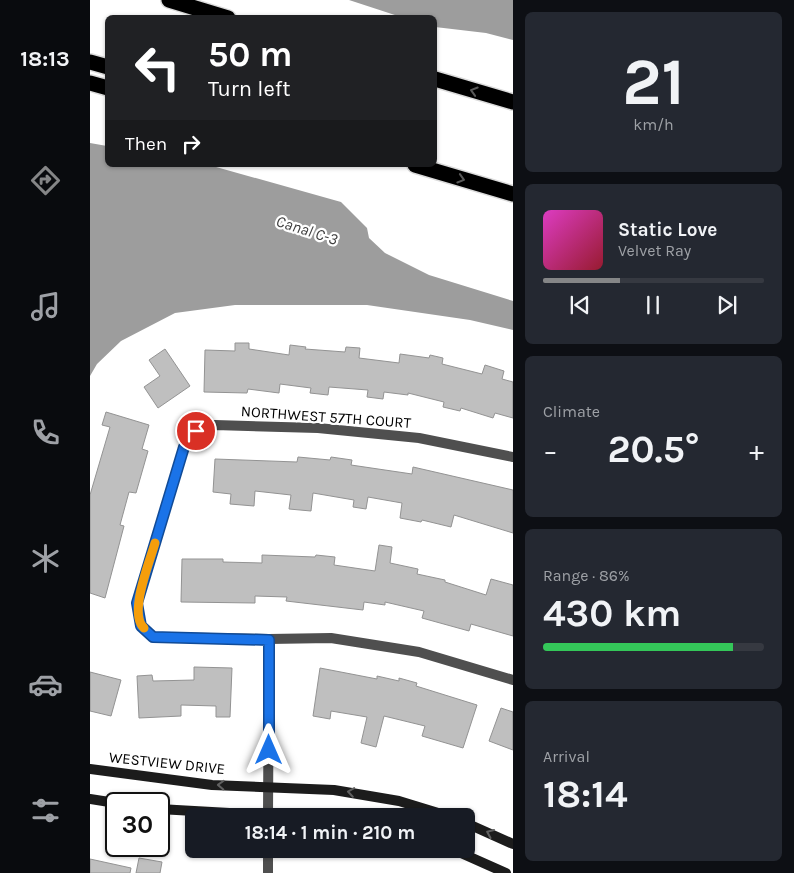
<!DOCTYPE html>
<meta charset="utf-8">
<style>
:root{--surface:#171b24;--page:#242831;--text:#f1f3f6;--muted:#9ea1a6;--line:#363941;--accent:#858687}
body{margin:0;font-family:Karla,sans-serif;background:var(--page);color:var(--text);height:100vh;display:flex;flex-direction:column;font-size:19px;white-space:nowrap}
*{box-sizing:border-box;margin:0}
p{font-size:16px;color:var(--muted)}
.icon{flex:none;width:28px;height:28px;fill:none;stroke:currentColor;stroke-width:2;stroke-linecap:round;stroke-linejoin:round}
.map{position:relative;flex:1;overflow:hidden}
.panel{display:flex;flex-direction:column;gap:12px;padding:12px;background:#0d0f14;width:281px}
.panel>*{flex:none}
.guide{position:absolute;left:15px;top:15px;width:332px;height:152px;border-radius:8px;box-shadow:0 1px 4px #0004;background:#202124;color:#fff;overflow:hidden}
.speed{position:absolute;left:15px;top:792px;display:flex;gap:10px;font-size:25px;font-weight:700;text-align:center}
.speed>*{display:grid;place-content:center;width:65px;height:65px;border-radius:50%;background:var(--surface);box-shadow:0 1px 4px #0004;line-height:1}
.speed .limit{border:2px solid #111;border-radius:8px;background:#fff;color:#111}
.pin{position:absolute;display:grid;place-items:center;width:42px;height:42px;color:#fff;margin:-21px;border:2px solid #fff;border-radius:50%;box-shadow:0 1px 5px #0007}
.me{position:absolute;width:55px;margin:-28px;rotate:0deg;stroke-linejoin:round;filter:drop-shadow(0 0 4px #0008)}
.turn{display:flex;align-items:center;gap:18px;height:105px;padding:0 20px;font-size:22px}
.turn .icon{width:65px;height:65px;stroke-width:2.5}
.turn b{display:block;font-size:35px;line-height:42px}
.then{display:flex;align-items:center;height:48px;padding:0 20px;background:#0003;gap:10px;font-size:19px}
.big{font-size:38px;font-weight:700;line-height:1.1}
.panel .widget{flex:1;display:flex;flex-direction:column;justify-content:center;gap:8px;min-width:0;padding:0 18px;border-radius:8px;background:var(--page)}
.panel .dial{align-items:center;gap:0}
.dial b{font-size:65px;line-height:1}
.song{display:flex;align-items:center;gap:15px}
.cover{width:60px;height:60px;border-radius:8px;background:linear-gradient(135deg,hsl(310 70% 55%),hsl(350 70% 35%))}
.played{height:5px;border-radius:2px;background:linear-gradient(90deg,var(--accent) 35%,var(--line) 35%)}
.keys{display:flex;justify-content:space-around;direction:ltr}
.heat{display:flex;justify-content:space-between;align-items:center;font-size:28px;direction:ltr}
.charge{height:8px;border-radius:4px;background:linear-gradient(90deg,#34c759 86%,var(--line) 0)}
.trip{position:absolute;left:95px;top:808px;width:290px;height:50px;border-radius:8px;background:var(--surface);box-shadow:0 1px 4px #0004;font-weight:700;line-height:50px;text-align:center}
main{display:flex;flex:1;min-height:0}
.tabs{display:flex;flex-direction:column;width:90px;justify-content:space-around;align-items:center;background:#090b0e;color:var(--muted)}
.tabs .icon{width:35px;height:35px}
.tabs .current{color:var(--accent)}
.tabs b{font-size:22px;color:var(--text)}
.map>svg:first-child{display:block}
</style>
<main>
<nav class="tabs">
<b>18:13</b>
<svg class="icon current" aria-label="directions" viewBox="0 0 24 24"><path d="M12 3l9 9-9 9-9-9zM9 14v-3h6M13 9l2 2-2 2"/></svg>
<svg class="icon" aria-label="music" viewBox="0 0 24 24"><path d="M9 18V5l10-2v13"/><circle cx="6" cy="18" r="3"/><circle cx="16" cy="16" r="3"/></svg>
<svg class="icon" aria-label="phone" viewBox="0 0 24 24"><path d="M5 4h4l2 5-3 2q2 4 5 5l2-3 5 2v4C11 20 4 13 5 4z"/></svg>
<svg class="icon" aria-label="climate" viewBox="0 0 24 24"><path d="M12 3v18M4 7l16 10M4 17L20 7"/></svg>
<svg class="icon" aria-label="car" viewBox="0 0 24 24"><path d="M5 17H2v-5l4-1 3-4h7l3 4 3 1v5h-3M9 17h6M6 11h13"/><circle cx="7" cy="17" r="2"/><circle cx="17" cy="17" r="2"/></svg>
<svg class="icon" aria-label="filters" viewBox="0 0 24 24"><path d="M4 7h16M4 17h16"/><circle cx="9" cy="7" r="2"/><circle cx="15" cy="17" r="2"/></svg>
</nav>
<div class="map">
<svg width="423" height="873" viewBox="0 0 423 873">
<rect width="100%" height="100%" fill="#fff"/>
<g fill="#9d9d9d">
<polygon points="259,0 423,0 423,40 396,33 345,27 345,18 311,17"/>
<polygon points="0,143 17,146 18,165 119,165 251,202 277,228 279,238 295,253 339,275 423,301 423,330 380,320 277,305 145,305 85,313 31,341 7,364 0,376"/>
</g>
<g fill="#bfbfbf" stroke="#939393">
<polygon points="145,343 159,343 159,349 199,355 200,345 216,347 215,349 255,352 256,347 270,348 269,358 309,363 310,354 339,358 340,355 353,358 352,364 392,374 395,365 414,371 412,379 423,382 423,418 405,413 403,418 371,408 370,411 353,407 354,402 318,393 318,395 294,392 293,399 277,397 278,390 239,387 238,395 220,393 221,388 190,384 189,393 158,389 157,393 114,392 115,350 145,351"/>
<polygon points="75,349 100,386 68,408 54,387 70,376 59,360"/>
<polygon points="16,412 59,425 52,449 58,451 46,493 39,492 30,525 34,526 15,598 0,593 0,495 20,427 12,425"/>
<polygon points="208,457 240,460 241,457 262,460 261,465 322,474 323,467 423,490 423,533 364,515 361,527 332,520 331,522 310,518 312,503 278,497 276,509 263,507 264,500 223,493 221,511 199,509 201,495 165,491 164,506 140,504 141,494 123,492 125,459 207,462"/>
<polygon points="289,545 302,547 300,563 328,569 327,574 355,580 355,582 396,595 401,579 423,585 423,636 381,624 379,631 332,618 334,611 295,602 295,605 274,602 273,610 196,601 197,597 165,596 165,603 91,602 92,559 133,559 133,562 172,563 172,555 225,557 226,555 245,557 244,565 285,571"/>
<polygon points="104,667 142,668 140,717 126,717 126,706 91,705 91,716 49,718 47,676 62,675 63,681 104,680"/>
<polygon points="230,668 287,679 287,676 309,681 309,678 327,683 326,686 387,705 373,748 332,736 335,726 294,716 286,747 271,743 277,717 241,711 240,719 223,716"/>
<polygon points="0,672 31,680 21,716 0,711"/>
<polygon points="411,708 423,712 423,750 399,741"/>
<polygon points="49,858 72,862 70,873 46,873"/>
<polygon points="0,859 41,868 40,873 0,873"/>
</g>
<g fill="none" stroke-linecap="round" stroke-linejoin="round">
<g stroke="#dbdbdb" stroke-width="18">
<g id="highway">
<polyline points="79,0 138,18"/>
<polyline points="0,62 18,67"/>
<polyline points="345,79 423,102"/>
<polyline points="0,83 18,88"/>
<polyline points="325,165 423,194"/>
</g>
</g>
<g stroke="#4f4f4f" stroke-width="10">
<polyline points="423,457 329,438 228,428 125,425 106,431 94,447 47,603 51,625 63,637 179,639 241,638 329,652 423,680"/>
<polyline points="178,816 179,639"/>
<polyline points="178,873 178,849"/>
</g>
<g stroke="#1c1c1c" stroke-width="10">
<polyline points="0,769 122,785 244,790 309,801 358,816"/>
<polyline points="0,799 32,804"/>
<polyline points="69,809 191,816"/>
<polyline points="376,823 423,844"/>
<polyline points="362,849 416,873"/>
</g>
<use href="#highway" stroke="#000" stroke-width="15"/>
</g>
<defs><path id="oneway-chevron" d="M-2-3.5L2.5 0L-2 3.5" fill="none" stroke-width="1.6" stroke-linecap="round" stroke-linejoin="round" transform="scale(1.25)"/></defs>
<g stroke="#595959">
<use href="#oneway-chevron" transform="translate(384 91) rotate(-163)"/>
<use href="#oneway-chevron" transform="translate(371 179) rotate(17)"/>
</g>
<g stroke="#606060">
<use href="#oneway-chevron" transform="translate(131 785) rotate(-178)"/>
<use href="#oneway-chevron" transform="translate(261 792) rotate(-171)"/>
<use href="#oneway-chevron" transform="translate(400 833) rotate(-156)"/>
</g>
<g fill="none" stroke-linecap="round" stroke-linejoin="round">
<g stroke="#114b97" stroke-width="12">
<polyline id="route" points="106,431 94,447 47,603 51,626 63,637 179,640 179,750"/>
</g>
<use href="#route" stroke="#1a73e8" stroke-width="9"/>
<path stroke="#f59e0b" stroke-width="9" d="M54,628C38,614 60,561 65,543"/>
</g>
<g text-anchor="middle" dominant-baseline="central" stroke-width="4.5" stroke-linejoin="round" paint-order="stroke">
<g font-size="15" fill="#000" stroke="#fff">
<text transform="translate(236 417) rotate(4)">NORTHWEST 57TH COURT</text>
<text transform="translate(77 763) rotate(6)">WESTVIEW DRIVE</text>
</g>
<g font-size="16" font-style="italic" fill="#3e3e3e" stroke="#fff">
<text transform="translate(217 230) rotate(18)">Canal C-3</text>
</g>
</g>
</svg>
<div class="speed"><div class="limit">30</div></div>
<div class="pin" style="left:106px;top:431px;background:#d93025"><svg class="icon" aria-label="arrive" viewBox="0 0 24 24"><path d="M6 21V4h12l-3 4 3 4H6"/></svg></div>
<svg class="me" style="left:179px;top:750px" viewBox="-20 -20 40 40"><path d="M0-17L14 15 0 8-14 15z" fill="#1a73e8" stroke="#fff" stroke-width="4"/></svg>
<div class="trip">18:14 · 1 min · 210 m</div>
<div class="guide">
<div class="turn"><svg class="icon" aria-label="left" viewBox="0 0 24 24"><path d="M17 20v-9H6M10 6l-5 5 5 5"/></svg><div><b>50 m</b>Turn left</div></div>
<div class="then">Then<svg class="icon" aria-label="right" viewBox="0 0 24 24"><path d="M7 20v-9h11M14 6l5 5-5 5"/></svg></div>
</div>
</div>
<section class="panel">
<div class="widget dial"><b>21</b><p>km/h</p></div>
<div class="widget">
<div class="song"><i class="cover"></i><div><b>Static Love</b><p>Velvet Ray</p></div></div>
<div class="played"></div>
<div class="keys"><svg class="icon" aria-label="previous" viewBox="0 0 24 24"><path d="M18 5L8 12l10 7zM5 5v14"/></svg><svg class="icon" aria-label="pause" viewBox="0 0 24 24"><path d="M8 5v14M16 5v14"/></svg><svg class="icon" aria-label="next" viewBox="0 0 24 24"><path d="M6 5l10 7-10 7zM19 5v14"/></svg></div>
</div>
<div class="widget"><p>Climate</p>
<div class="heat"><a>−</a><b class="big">20.5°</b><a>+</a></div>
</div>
<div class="widget"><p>Range · 86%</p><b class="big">430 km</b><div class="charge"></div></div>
<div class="widget"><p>Arrival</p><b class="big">18:14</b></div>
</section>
</main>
